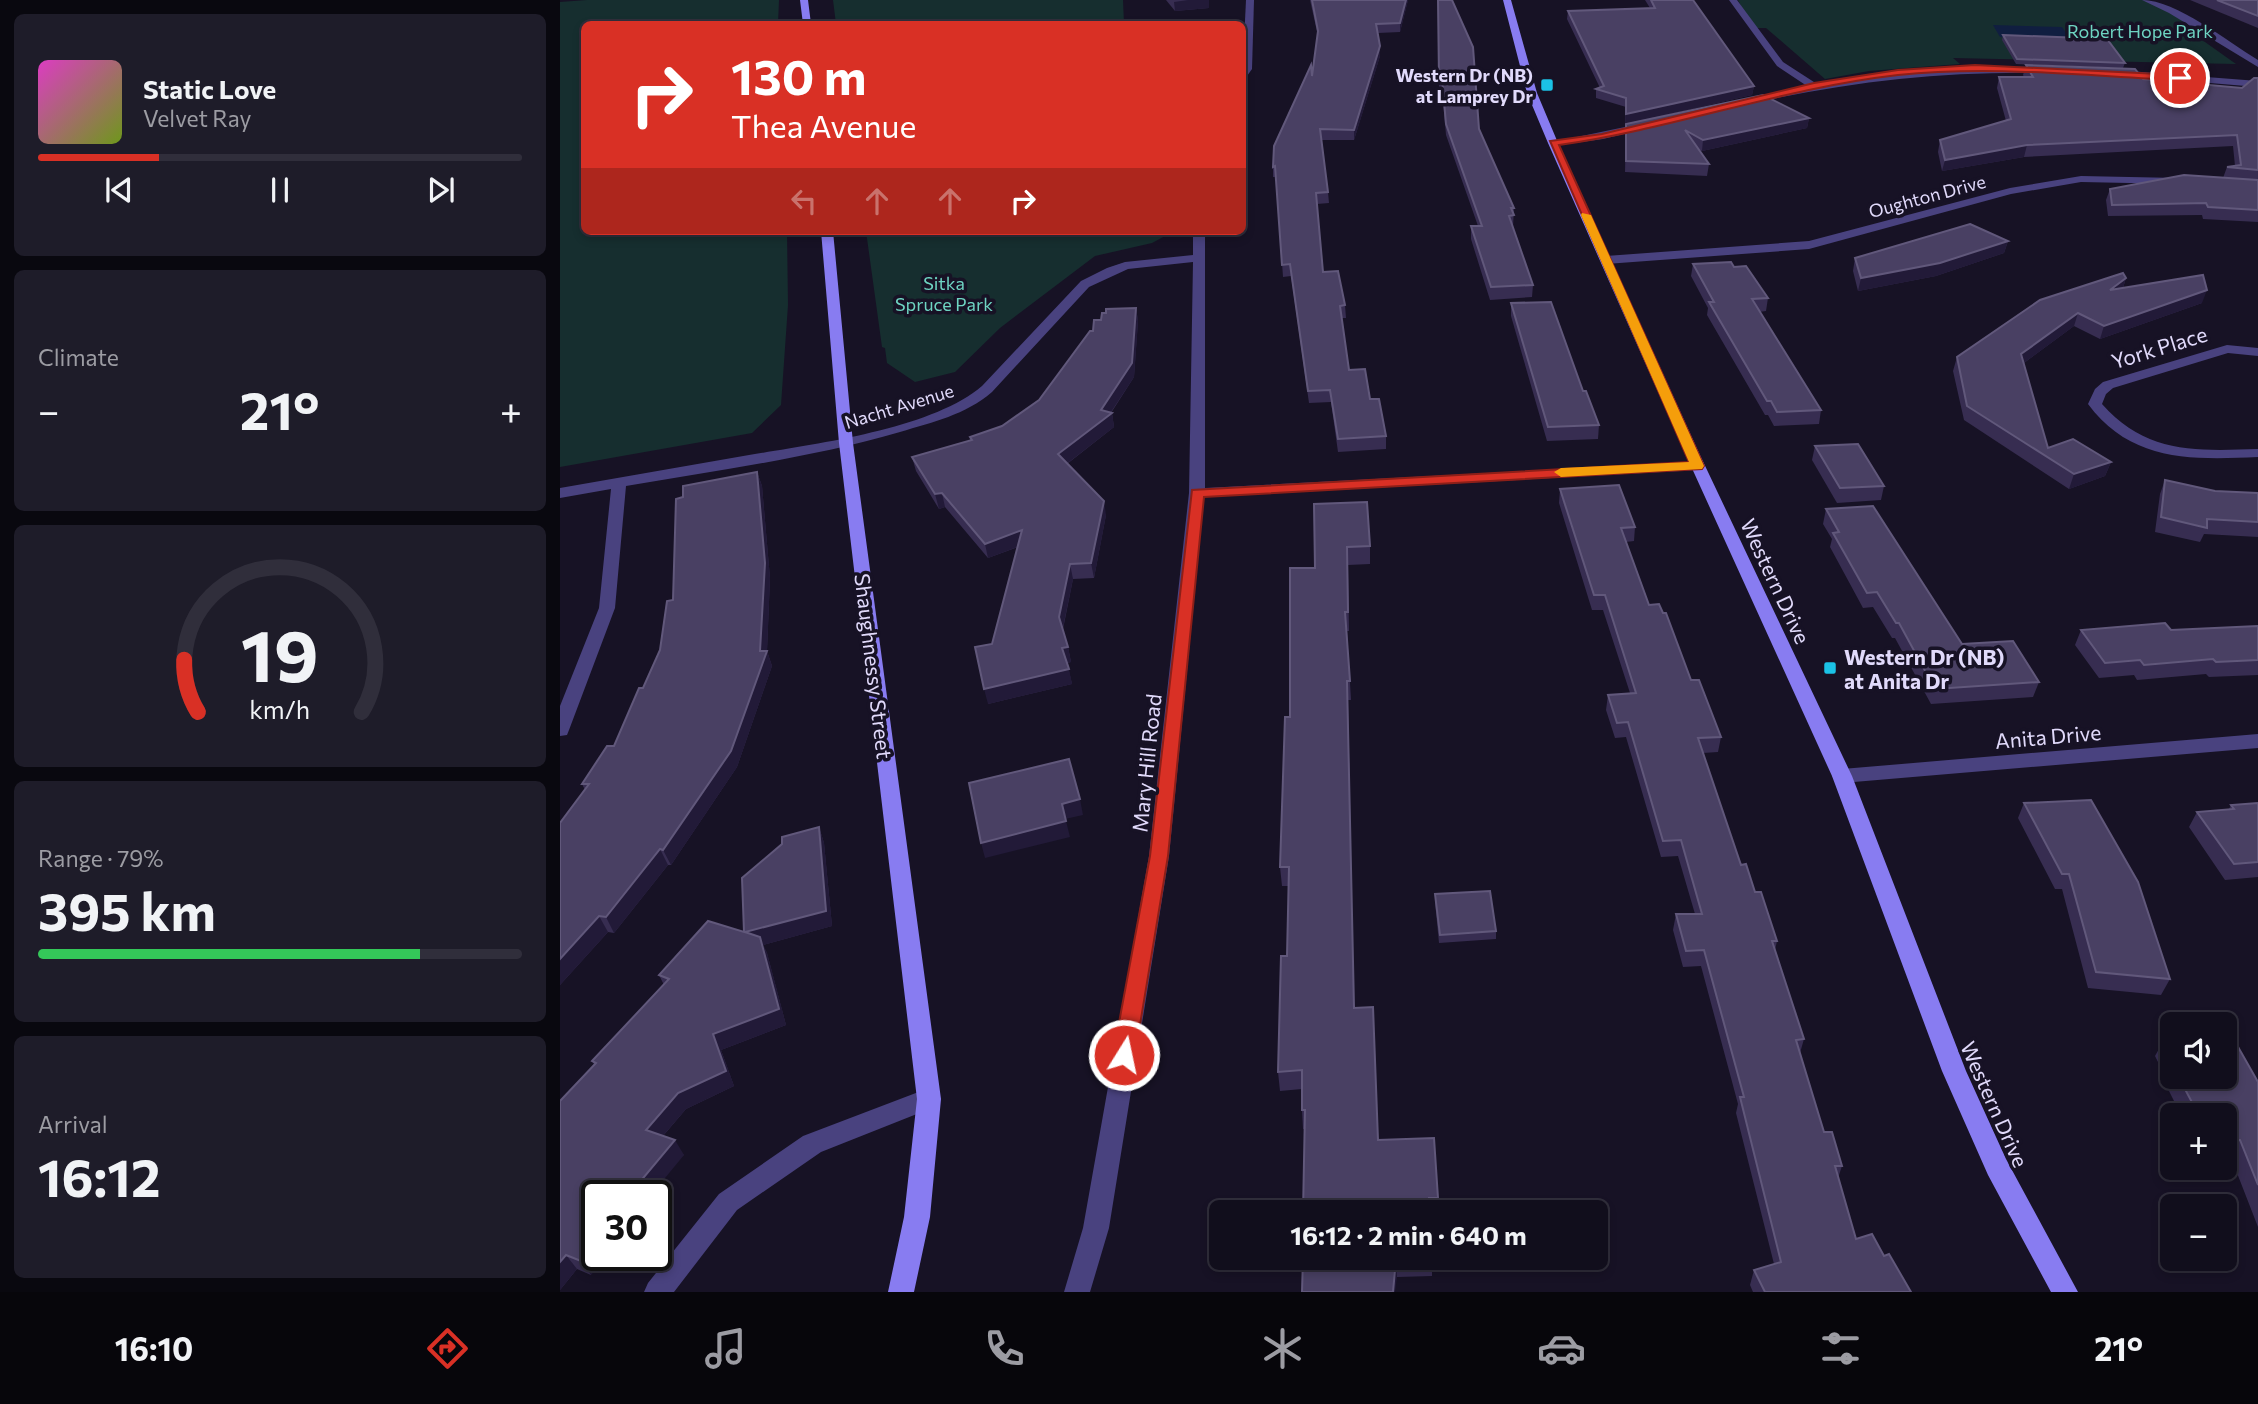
<!DOCTYPE html>
<meta charset="utf-8">
<style>
:root{--surface:#110e1c;--page:#1e1c29;--text:#f1f3f6;--muted:#9c9ca3;--line:#302e3b;--accent:#d93025}
body{margin:0;font-family:Commissioner,sans-serif;background:var(--page);color:var(--text);height:100vh;display:flex;flex-direction:column;font-size:26px;white-space:nowrap}
*{box-sizing:border-box;margin:0}
p{font-size:23px;color:var(--muted)}
.icon{flex:none;width:38px;height:38px;fill:none;stroke:currentColor;stroke-width:2;stroke-linecap:round;stroke-linejoin:round}
.map{position:relative;flex:1;overflow:hidden}
.panel{display:flex;flex-direction:column;gap:14px;padding:14px;background:#09080f;width:560px}
.panel>*{flex:none}
.guide{position:absolute;left:21px;top:21px;width:665px;height:214px;border-radius:10px;box-shadow:0 4px 10px #0003,0 0 0 2px var(--line);background:#d93025;color:#fff;overflow:hidden}
.controls{position:absolute;left:1600px;top:1012px;display:grid;gap:14px}
.controls a{display:grid;place-items:center;width:77px;height:77px;border-radius:10px;background:var(--surface);box-shadow:0 4px 10px #0003,0 0 0 2px var(--line);font-size:35px}
.speed{position:absolute;left:21px;top:1180px;display:flex;gap:14px;font-size:35px;font-weight:700;text-align:center}
.speed>*{display:grid;place-content:center;width:91px;height:91px;border-radius:50%;background:var(--surface);box-shadow:0 4px 10px #0003,0 0 0 2px var(--line);line-height:1}
.speed .limit{border:4px solid #111;border-radius:10px;background:#fff;color:#111}
.pin{position:absolute;display:grid;place-items:center;width:60px;height:60px;color:#fff;margin:-30px;border:4px solid #fff;border-radius:50%;box-shadow:0 2px 7px #0007}
.me{position:absolute;width:77px;margin:-38px;rotate:10deg;stroke-linejoin:round;filter:drop-shadow(0 0 5px #0008)}
.turn{display:flex;align-items:center;gap:24px;height:147px;padding:0 35px;font-size:32px}
.turn .icon{width:91px;height:91px;stroke-width:2.5}
.turn b{display:block;font-size:49px;line-height:60px}
.lanes{display:flex;align-items:center;height:66px;padding:0 35px;background:#0003;justify-content:center;gap:35px;direction:ltr}
.lanes .off{opacity:.35}
.big{font-size:52px;font-weight:700;line-height:1.1}
.panel .tile{flex:1;display:flex;flex-direction:column;justify-content:center;gap:10px;min-width:0;padding:0 24px;border-radius:10px;background:var(--page)}
.panel .dial{align-items:center;gap:0}
.dial svg{height:182px;overflow:visible;fill:none;stroke:var(--line);stroke-width:7;stroke-linecap:round;text-anchor:middle}
.dial text{fill:var(--text);stroke:none}
.song{display:flex;align-items:center;gap:21px}
.cover{width:84px;height:84px;border-radius:10px;background:linear-gradient(135deg,hsl(310 70% 55%),hsl(80 70% 35%))}
.played{height:7px;border-radius:4px;background:linear-gradient(90deg,var(--accent) 25%,var(--line) 25%)}
.keys{display:flex;justify-content:space-around;direction:ltr}
.heat{display:flex;justify-content:space-between;align-items:center;font-size:38px;direction:ltr}
.charge{height:10px;border-radius:5px;background:linear-gradient(90deg,#34c759 79%,var(--line) 0)}
.trip{position:absolute;left:649px;top:1200px;width:399px;height:70px;border-radius:10px;background:var(--surface);box-shadow:0 4px 10px #0003,0 0 0 2px var(--line);font-weight:700;line-height:70px;text-align:center}
.tab-bar{display:flex;height:112px;justify-content:space-around;align-items:center;background:#07060b;color:var(--muted)}
.tab-bar .icon{width:49px;height:49px}
.tab-bar .selected{color:var(--accent)}
.tab-bar b{font-size:32px;color:var(--text)}
main{display:flex;flex:1;min-height:0}
.map>svg:first-child{display:block}
</style>
<main>
<section class="panel">
<div class="tile">
<div class="song"><i class="cover"></i><div><b>Static Love</b><p>Velvet Ray</p></div></div>
<div class="played"></div>
<div class="keys"><svg class="icon" aria-label="previous" viewBox="0 0 24 24"><path d="M18 5L8 12l10 7zM5 5v14"/></svg><svg class="icon" aria-label="pause" viewBox="0 0 24 24"><path d="M8 5v14M16 5v14"/></svg><svg class="icon" aria-label="next" viewBox="0 0 24 24"><path d="M6 5l10 7-10 7zM19 5v14"/></svg></div>
</div>
<div class="tile"><p>Climate</p>
<div class="heat"><a>−</a><b class="big">21°</b><a>+</a></div>
</div>
<div class="tile dial"><svg viewBox="0 0 100 80">
<path d="M14 69A42 42 0 1 1 86 69"/>
<path d="M14 69A42 42 0 0 1 8 46" stroke="#d93025"/>
<text x="50" y="56" font-size="32" font-weight="700">19</text>
<text x="50" y="72" font-size="11">km/h</text>
</svg></div>
<div class="tile"><p>Range · 79%</p><b class="big">395 km</b><div class="charge"></div></div>
<div class="tile"><p>Arrival</p><b class="big">16:12</b></div>
</section>
<div class="map">
<svg width="1698" height="1292" viewBox="0 0 1698 1292">
<rect width="100%" height="100%" fill="#171225"/>
<g fill="#162e2f">
<polygon points="27,0 219,0 218,24 24,24 24,231 227,231 228,305 221,405 192,433 0,467 0,2"/>
<polygon points="273,0 563,0 564,24 276,24"/>
<polygon points="1178,0 1586,0 1612,11 1645,42 1676,64 1393,58 1400,64 1309,71 1265,79 1206,28 1192,28"/>
<polygon points="306,231 607,231 607,235 592,243 535,256 440,328 395,372 355,382 327,363 325,348 322,347"/>
</g>
<polygon fill="#101e40" points="1433,25 1502,27 1511,40 1440,37"/>
<g fill="none" stroke-linecap="round" stroke-linejoin="round">
<g fill="#49427f" fill-rule="evenodd">
<polygon points="686,0 694,0 692,69 682,83"/>
<path d="M1169,0H1177L1223,62L1257,84C1333,70 1409,66 1486,67L1491,70L1486,73C1383,71 1285,82 1185,105L1182,104V100L1247,86L1217,66Z"/>
<path d="M1582,0C1616,0 1668,42 1698,60V67L1609,13Z"/>
<polygon points="1556,70 1698,81 1698,87 1553,75 1551,73"/>
<polygon points="1089,122 1094,125 1093,127 1043,139 993,146 988,143"/>
<polygon points="1521,176 1618,178 1623,181 1618,184 1521,182 1451,194 1249,249 1046,264 1040,260 1046,256 1249,241 1450,188"/>
<path d="M633,231H645V488L1138,462L1145,466L1138,470L644,497L609,856L549,1228L530,1292H504L523,1228L589,856L629,493L633,262L568,269L529,287L432,392C405,415 373,422 340,432C251,458 158,470 66,486L55,608L9,730L7,735L0,736V706L39,608L51,489L0,498V488C63,477 126,466 189,455C255,444 372,429 422,386L521,281L547,268L565,262L633,255Z"/>
<path d="M1667,345L1698,348V356L1668,353L1553,388L1546,394L1542,404C1586,454 1636,451 1698,449V457C1632,460 1571,462 1528,404L1535,389L1543,382Z"/>
<polygon points="1698,734 1698,748 1282,783 1275,781 1272,776 1275,771 1282,769"/>
<polygon points="369,1088 377,1092 381,1099 377,1106 261,1152 177,1210 114,1292 84,1292 88,1283 159,1194 243,1136"/>
</g>
<g fill="#887cf1" fill-rule="evenodd">
<polygon points="240,0 248,0 251,24 243,24"/>
<polygon points="943,0 951,0 977,93 998,143 1139,453 1292,776 1406,1071 1446,1159 1518,1292 1491,1292 1428,1175 1382,1071 1272,776 1125,453 988,143 967,93"/>
<polygon points="261,231 273,231 293,443 381,1099 370,1217 354,1292 328,1292 344,1217 357,1099 279,443"/>
</g>
</g>
<g fill="#372d51">
<polygon points="606,0 649,0 649,8 615,11"/>
<polygon points="750,0 848,0 840,32 818,33 820,46 820,56 794,140 761,140 768,192 769,203 757,204 763,272 785,305 786,318 781,318 789,370 810,399 826,436 826,449 778,452 771,402 749,403 731,276 723,277 716,177 713,177 713,167 752,76 758,36"/>
<polygon points="878,0 919,129 954,208 953,227 973,285 972,297 930,300 911,239 911,226 918,226 886,135 882,89 879,89"/>
<polygon points="1085,0 1133,0 1194,86 1192,95 1065,124 1066,107 1036,98 1036,89 1040,88 1007,19 1008,11 1090,8"/>
<polygon points="1630,0 1698,0 1698,28"/>
<polygon points="1443,35 1565,63 1563,68 1456,64 1442,40"/>
<polygon points="1466,65 1583,79 1682,88 1698,78 1698,222 1643,219 1642,215 1548,216 1546,200 1550,189 1663,178 1667,167 1675,166 1673,146 1464,157 1382,171 1378,152 1380,140 1446,121 1437,88 1439,77 1464,77 1463,75"/>
<polygon points="1249,118 1247,128 1142,151 1138,149 1149,164 1147,176 1065,172 1066,124"/>
<polygon points="1448,241 1444,253 1376,276 1298,291 1293,271 1295,258"/>
<polygon points="1133,264 1174,267 1208,298 1206,311 1199,312 1261,410 1259,424 1214,426 1208,415 1205,415 1147,315 1148,308 1131,276"/>
<polygon points="1566,278 1563,288 1642,303 1540,339 1514,326 1464,363 1488,448 1551,462 1545,476 1509,489 1404,420 1393,371 1397,357"/>
<polygon points="951,303 1023,391 1039,425 1038,439 987,441 951,316"/>
<polygon points="576,308 578,321 574,377 551,413 552,413 554,427 507,464 546,515 534,578 513,579 503,629 508,647 511,662 507,663 512,684 428,704 432,644 458,547 428,558 385,507 379,509 356,471 352,457 410,441 410,437 442,426 479,400 541,320"/>
<polygon points="1255,446 1324,486 1321,500 1277,503 1252,460"/>
<polygon points="197,472 202,486 210,578 207,651 212,666 177,767 111,865 108,865 54,933 48,932 0,985 0,823 25,790 22,784 54,746 83,688 100,650 113,600 123,497"/>
<polygon points="1605,480 1655,491 1698,493 1698,537 1644,534 1640,542 1595,532 1600,494"/>
<polygon points="1000,489 1075,527 1074,541 1066,542 1089,605 1161,737 1158,752 1143,753 1181,865 1195,892 1217,941 1215,950 1244,1039 1240,1053 1264,1132 1282,1166 1278,1178 1296,1239 1324,1256 1351,1292 1193,1292 1190,1285 1194,1270 1214,1264 1176,1113 1178,1104 1141,966 1123,967 1113,930 1116,914 1135,914 1118,856 1101,857 1066,737 1055,738 1046,710 1048,695 1070,693 1043,610 1032,610 999,503"/>
<polygon points="754,504 810,546 810,564 788,565 789,631 787,631 791,700 788,700 794,1008 818,1140 878,1198 878,1213 743,1213 745,1129 743,1129 742,1110 742,1089 720,1091 718,1072 727,956 729,886 722,886 720,867 730,717 755,568"/>
<polygon points="1266,509 1402,644 1479,682 1473,697 1371,704 1335,638 1332,638 1313,607 1303,608 1270,547 1272,539 1263,524"/>
<polygon points="1698,626 1698,675 1649,677 1646,674 1577,680 1574,675 1539,678 1515,645 1521,630 1611,630"/>
<polygon points="1464,803 1610,979 1601,995 1528,988 1502,889 1495,889 1458,818"/>
<polygon points="1698,803 1698,877 1665,880 1629,827 1637,812 1669,809 1671,805"/>
<polygon points="259,827 264,843 272,926 203,945 207,953 226,1025 161,1050 174,1086 126,1109 103,1136 124,1155 37,1195 31,1275 17,1269 0,1290 34,1064 32,1061 104,985 99,975 184,932"/>
<polygon points="875,894 936,931 936,939 879,943 875,902"/>
<polygon points="1604,1040 1612,1040 1612,1076 1664,1076 1698,1082 1698,1227 1670,1155 1664,1155 1664,1115 1621,1115 1600,1073 1602,1070 1595,1056"/>
<polygon points="743,1258 872,1258 872,1276 837,1277"/>
</g>
<g fill="#221a38">
<polygon points="628,0 649,0 649,8 615,11 614,2"/>
<polygon points="846,0 848,0 840,32 840,23"/>
<polygon points="820,46 820,56 794,140 794,130"/>
<polygon points="1194,86 1192,95 1065,124 1066,114"/>
<polygon points="1249,118 1247,128 1142,151 1143,140"/>
<polygon points="1467,145 1464,157 1382,171 1385,160"/>
<polygon points="1448,241 1444,253 1376,276 1298,291 1301,278"/>
<polygon points="1566,278 1562,291 1550,290"/>
<polygon points="1647,290 1642,303 1540,339 1544,326"/>
<polygon points="576,308 578,321 574,377 549,415 552,413 554,427 500,469 498,454 541,410"/>
<polygon points="1518,313 1514,326 1457,368 1461,354"/>
<polygon points="1551,462 1545,476 1509,489 1514,474"/>
<polygon points="197,472 202,486 210,578 207,651 212,666 177,767 111,865 103,850"/>
<polygon points="382,493 385,507 379,509 375,494"/>
<polygon points="544,501 546,515 534,578 531,563"/>
<polygon points="462,530 465,544 428,558 425,544"/>
<polygon points="510,564 513,579 502,632 499,617"/>
<polygon points="508,647 511,662 505,663 502,648"/>
<polygon points="509,669 512,684 428,704 424,689"/>
<polygon points="520,799 523,815 505,819 502,804"/>
<polygon points="506,821 510,837 425,858 421,843"/>
<polygon points="259,827 264,843 272,926 203,945 207,953 226,1025 161,1050 174,1086 126,1109 95,1145 86,1130 153,1034 185,932"/>
<polygon points="100,849 108,865 54,933 46,917"/>
<polygon points="39,916 48,932 0,985 0,959"/>
<polygon points="115,1140 124,1155 91,1195 69,1195"/>
<polygon points="37,1241 37,1255 48,1255 31,1275 21,1261"/>
<polygon points="6,1255 17,1269 0,1290 0,1262"/>
<polygon points="836,1259 837,1277 835,1292 833,1292"/>
</g>
<g fill="#494063" stroke="#61587b" stroke-width="2">
<polygon points="752,0 846,0 840,23 816,24 820,46 794,130 760,129 768,192 756,193 763,272 778,271 785,305 780,306 789,370 805,369 810,399 819,399 826,436 778,439 770,390 748,391 730,264 722,265 715,166 713,167 714,146 751,65 752,76 758,31"/>
<polygon points="878,0 892,0 913,47 919,129 954,208 951,208 954,215 949,216 973,285 931,287 911,226 922,226 886,124 882,79 879,79"/>
<polygon points="1091,0 1133,0 1194,86 1066,114 1066,98 1036,89 1044,86 1008,11 1095,8"/>
<polygon points="1657,0 1698,0 1698,16"/>
<polygon points="1443,35 1547,39 1565,63 1457,59"/>
<polygon points="1466,65 1575,69 1583,79 1682,88 1694,78 1698,78 1698,170 1667,167 1681,165 1677,135 1467,145 1385,160 1380,140 1451,119 1439,77 1473,77"/>
<polygon points="1203,95 1249,118 1143,140 1125,130 1149,164 1066,161 1066,124"/>
<polygon points="1624,175 1698,180 1698,210 1648,207 1646,203 1552,205 1550,189"/>
<polygon points="1410,224 1448,241 1380,263 1301,278 1295,258"/>
<polygon points="1171,262 1174,267 1186,266 1208,298 1192,299 1261,410 1217,412 1211,401 1207,401 1149,302 1154,302 1133,264"/>
<polygon points="1563,273 1566,278 1550,290 1643,275 1647,290 1544,326 1518,313 1461,354 1488,448 1513,439 1551,462 1514,474 1407,406 1397,357 1480,300"/>
<polygon points="991,302 1023,391 1026,391 1039,425 988,427 951,303"/>
<polygon points="576,308 572,363 541,410 552,413 498,454 544,501 531,563 510,564 499,617 508,647 502,648 509,669 424,689 415,647 432,644 462,530 425,544 382,493 375,494 352,457 412,440 410,437 442,426 479,400 530,331 533,331 534,320 541,320 542,313 546,313 546,309"/>
<polygon points="1298,444 1324,486 1280,488 1255,446"/>
<polygon points="197,472 205,563 200,651 207,651 171,751 103,850 100,849 46,917 39,916 0,959 0,823 29,784 22,784 47,746 54,746 79,688 83,688 100,650 107,601 113,600 116,499 123,497 123,486"/>
<polygon points="1605,480 1655,491 1698,493 1698,522 1647,519 1647,528 1601,517"/>
<polygon points="1059,485 1075,527 1061,528 1089,605 1099,604 1103,613 1106,613 1131,680 1139,680 1161,737 1138,738 1181,865 1186,864 1195,892 1201,892 1217,941 1212,941 1244,1039 1236,1040 1264,1132 1272,1132 1282,1166 1275,1166 1296,1239 1312,1234 1324,1256 1329,1254 1351,1292 1205,1292 1194,1270 1221,1262 1180,1097 1184,1097 1144,950 1126,951 1116,914 1142,914 1121,840 1103,841 1068,722 1057,723 1048,695 1076,693 1045,595 1034,595 1000,489"/>
<polygon points="807,502 810,546 787,547 788,612 785,612 790,681 787,681 794,1008 813,1007 818,1140 874,1138 878,1198 869,1198 870,1213 743,1213 745,1110 742,1110 742,1070 718,1072 721,956 727,956 729,867 720,867 725,717 730,717 730,568 755,568 754,504"/>
<polygon points="1313,506 1402,644 1453,641 1479,682 1375,689 1339,623 1336,623 1317,592 1307,593 1273,533 1279,532 1266,509"/>
<polygon points="1605,623 1611,630 1698,626 1698,660 1656,662 1653,659 1584,665 1580,660 1545,663 1521,630"/>
<polygon points="509,759 520,799 502,804 506,821 421,843 409,783"/>
<polygon points="1531,800 1578,882 1610,979 1536,972 1509,874 1502,874 1464,803"/>
<polygon points="1698,803 1698,862 1674,864 1637,812 1674,809 1671,805"/>
<polygon points="259,827 266,911 185,932 200,937 219,1009 153,1034 166,1071 118,1093 86,1130 115,1140 69,1195 37,1195 37,1241 21,1261 6,1255 0,1262 0,1101 36,1063 32,1061 109,979 99,975 148,921 184,932 182,878 222,844 222,837"/>
<polygon points="930,891 936,931 880,935 875,894"/>
<polygon points="1664,1038 1673,1038 1698,1082 1698,1185 1680,1140 1664,1140 1664,1115 1645,1115 1642,1108 1635,1108 1618,1076 1664,1076"/>
<polygon points="1604,1040 1612,1040 1612,1063 1609,1058 1611,1056"/>
<polygon points="743,1258 864,1258 836,1259 833,1292 742,1292"/>
</g>
<path fill="#d93025" stroke="#8d1f18" stroke-width="2" d="M1415,65L1620,75L1624,78L1620,80C1526,76 1431,65 1338,75C1223,88 1113,129 999,145L1144,466L1142,469L644,497L608,856L575,1055L572,1062L564,1064L557,1062L553,1055L590,856L632,490L1129,462L990,141L1042,134L1254,83L1338,70Z"/>
<polygon fill="#f59e0b" points="1022,213 1031,215 1144,466 1142,469 1001,477 994,472 1001,468 1129,462 1021,215"/>
<g fill="#1bc2e6" stroke="#171225" stroke-width="2.5">
<rect x="980" y="78" width="14" height="14" rx="3.5"/>
<rect x="1263" y="661" width="14" height="14" rx="3.5"/>
</g>
<g text-anchor="middle" dominant-baseline="central" stroke-width="7" stroke-linejoin="round" paint-order="stroke">
<g font-size="18" fill="#6ed4c2" stroke="#171225">
<text x="1580" y="31">Robert Hope Park</text>
<text x="384" y="283">Sitka<tspan x="384" dy="21">Spruce Park</tspan></text>
</g>
<g font-size="18" font-weight="bold" fill="#e1dafb" stroke="#171225" text-anchor="end">
<text x="973" y="75">Western Dr (NB)<tspan x="973" dy="21">at Lamprey Dr</tspan></text>
</g>
<g font-size="18" fill="#e1dafb" stroke="#171225">
<text transform="translate(1367 196) rotate(-15)">Oughton Drive</text>
<text transform="translate(339 406) rotate(-17)">Nacht Avenue</text>
</g>
<g font-size="21" fill="#e1dafb" stroke="#171225">
<text transform="translate(1599 347) rotate(-17)">York Place</text>
<text transform="translate(1216 581) rotate(65)">Western Drive</text>
<text transform="translate(314 666) rotate(83)">Shaughnessy Street</text>
<text transform="translate(1488 736) rotate(-5)">Anita Drive</text>
<text transform="translate(586 763) rotate(-84)">Mary Hill Road</text>
<text transform="translate(1435 1104) rotate(66)">Western Drive</text>
</g>
<g font-size="21" font-weight="bold" fill="#e1dafb" stroke="#171225" text-anchor="start">
<text x="1284" y="656">Western Dr (NB)<tspan x="1284" dy="24">at Anita Dr</tspan></text>
</g>
</g>
</svg>
<div class="controls">
<a><svg class="icon" aria-label="sound" viewBox="0 0 24 24"><path d="M4 9h4l5-4v14l-5-4H4zM17 9q2 3 0 6"/></svg></a>
<a>+</a>
<a>−</a>
</div>
<div class="speed"><div class="limit">30</div></div>
<div class="pin" style="left:1620px;top:78px;background:#d93025"><svg class="icon" aria-label="arrive" viewBox="0 0 24 24"><path d="M6 21V4h12l-3 4 3 4H6"/></svg></div>
<svg class="me" style="left:564px;top:1055px" viewBox="-20 -20 40 40"><circle r="17" fill="#d93025" stroke="#fff" stroke-width="3"/><path d="M0-11L8 9 0 5-8 9z" fill="#fff"/></svg>
<div class="trip">16:12 · 2 min · 640 m</div>
<div class="guide">
<div class="turn"><svg class="icon" aria-label="right" viewBox="0 0 24 24"><path d="M7 20v-9h11M14 6l5 5-5 5"/></svg><div><b>130 m</b>Thea Avenue</div></div>
<div class="lanes"><svg class="icon off" aria-label="left" viewBox="0 0 24 24"><path d="M17 20v-9H6M10 6l-5 5 5 5"/></svg><svg class="icon off" aria-label="ahead" viewBox="0 0 24 24"><path d="M12 20V5M6 11l6-6 6 6"/></svg><svg class="icon off" aria-label="ahead" viewBox="0 0 24 24"><path d="M12 20V5M6 11l6-6 6 6"/></svg><svg class="icon" aria-label="right" viewBox="0 0 24 24"><path d="M7 20v-9h11M14 6l5 5-5 5"/></svg></div>
</div>
</div>
</main>
<nav class="tab-bar">
<b>16:10</b>
<svg class="icon selected" aria-label="directions" viewBox="0 0 24 24"><path d="M12 3l9 9-9 9-9-9zM9 14v-3h6M13 9l2 2-2 2"/></svg>
<svg class="icon" aria-label="music" viewBox="0 0 24 24"><path d="M9 18V5l10-2v13"/><circle cx="6" cy="18" r="3"/><circle cx="16" cy="16" r="3"/></svg>
<svg class="icon" aria-label="phone" viewBox="0 0 24 24"><path d="M5 4h4l2 5-3 2q2 4 5 5l2-3 5 2v4C11 20 4 13 5 4z"/></svg>
<svg class="icon" aria-label="climate" viewBox="0 0 24 24"><path d="M12 3v18M4 7l16 10M4 17L20 7"/></svg>
<svg class="icon" aria-label="car" viewBox="0 0 24 24"><path d="M5 17H2v-5l4-1 3-4h7l3 4 3 1v5h-3M9 17h6M6 11h13"/><circle cx="7" cy="17" r="2"/><circle cx="17" cy="17" r="2"/></svg>
<svg class="icon" aria-label="filters" viewBox="0 0 24 24"><path d="M4 7h16M4 17h16"/><circle cx="9" cy="7" r="2"/><circle cx="15" cy="17" r="2"/></svg>
<b>21°</b>
</nav>
